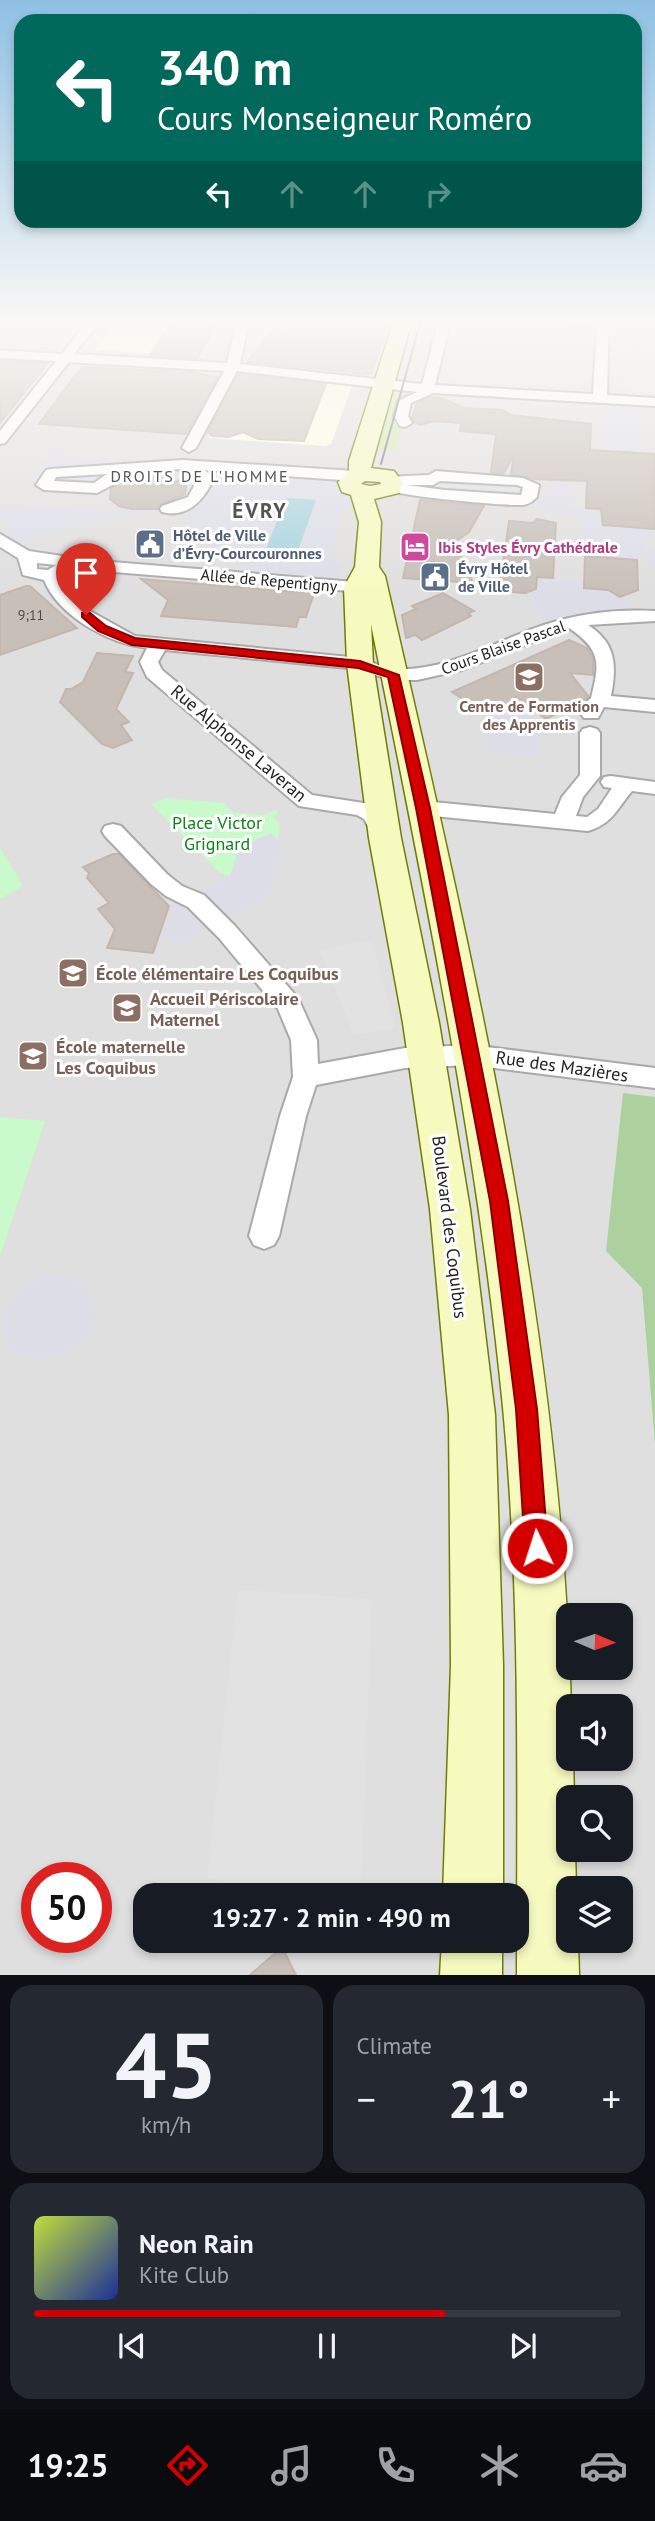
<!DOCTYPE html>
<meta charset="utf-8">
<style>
:root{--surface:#171b24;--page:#242831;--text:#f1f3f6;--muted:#9ea1a6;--line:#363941;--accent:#d40000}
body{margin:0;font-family:"PT Sans",sans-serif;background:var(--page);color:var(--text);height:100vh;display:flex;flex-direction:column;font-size:26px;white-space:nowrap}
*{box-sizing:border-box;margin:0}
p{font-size:23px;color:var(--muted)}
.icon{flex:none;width:38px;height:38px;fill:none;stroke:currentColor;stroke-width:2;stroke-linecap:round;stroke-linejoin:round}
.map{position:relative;height:1975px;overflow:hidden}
.drawer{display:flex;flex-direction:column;gap:10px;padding:10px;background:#0d0f14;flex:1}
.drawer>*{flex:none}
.guide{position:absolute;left:14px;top:14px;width:628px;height:214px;border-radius:21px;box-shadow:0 4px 10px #0003;background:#00695c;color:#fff;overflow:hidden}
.needle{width:46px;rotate:92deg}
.controls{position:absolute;left:556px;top:1603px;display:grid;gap:14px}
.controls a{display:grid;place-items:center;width:77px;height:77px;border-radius:14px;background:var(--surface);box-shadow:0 4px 10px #0003;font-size:35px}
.speed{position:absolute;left:21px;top:1862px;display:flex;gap:14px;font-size:35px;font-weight:700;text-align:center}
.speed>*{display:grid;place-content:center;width:91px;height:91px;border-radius:50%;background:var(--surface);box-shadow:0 4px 10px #0003;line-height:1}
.speed .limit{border:10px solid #d22;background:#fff;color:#111}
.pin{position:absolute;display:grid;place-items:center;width:60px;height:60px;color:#fff;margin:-72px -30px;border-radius:50% 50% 50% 0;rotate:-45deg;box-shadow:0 0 7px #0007}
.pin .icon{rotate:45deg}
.me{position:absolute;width:77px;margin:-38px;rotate:356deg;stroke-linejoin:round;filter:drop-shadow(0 0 5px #0008)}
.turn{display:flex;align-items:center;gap:24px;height:147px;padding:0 28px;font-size:32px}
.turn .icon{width:91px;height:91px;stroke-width:2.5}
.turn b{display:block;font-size:49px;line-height:60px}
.lanes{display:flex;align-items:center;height:66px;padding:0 28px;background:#0003;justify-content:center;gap:35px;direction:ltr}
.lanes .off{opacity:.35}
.big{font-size:52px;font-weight:700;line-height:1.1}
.drawer .tile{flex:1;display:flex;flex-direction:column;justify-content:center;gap:10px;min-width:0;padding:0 24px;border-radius:21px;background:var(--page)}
.drawer .dial{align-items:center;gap:0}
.dial b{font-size:91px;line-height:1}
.song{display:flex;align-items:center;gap:21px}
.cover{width:84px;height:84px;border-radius:10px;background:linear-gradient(135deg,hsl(70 70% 55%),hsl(230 70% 35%))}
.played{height:7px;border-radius:4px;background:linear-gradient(90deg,var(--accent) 70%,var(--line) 70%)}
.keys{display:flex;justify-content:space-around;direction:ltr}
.heat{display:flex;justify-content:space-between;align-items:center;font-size:38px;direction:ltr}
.drawer .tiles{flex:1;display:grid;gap:10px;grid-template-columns:1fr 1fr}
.tile:last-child{grid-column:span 2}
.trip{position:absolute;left:133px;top:1883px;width:396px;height:70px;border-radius:21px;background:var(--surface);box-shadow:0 4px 10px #0003;font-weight:700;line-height:70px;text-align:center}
.tab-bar{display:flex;height:112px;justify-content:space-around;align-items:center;background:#090b0e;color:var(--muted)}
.tab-bar .icon{width:49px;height:49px}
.tab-bar .selected{color:var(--accent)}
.tab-bar b{font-size:32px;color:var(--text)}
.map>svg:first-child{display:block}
</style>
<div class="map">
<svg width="655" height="1975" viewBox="0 0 655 1975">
<rect width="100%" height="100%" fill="#f2efe9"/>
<path fill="#e0dfdf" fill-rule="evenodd" d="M0,320H655V1975H0ZM569,1615H621V1668H569ZM569,1706H621V1759H569ZM569,1797H621V1850H569ZM37,1878H96V1937H37ZM569,1888H621V1941H569ZM145,1895H516V1941H145Z"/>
<g fill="#ffffe5">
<polygon points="118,320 220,320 198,356 95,350"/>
<polygon points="245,371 298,379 353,383 331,444 325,446 209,438"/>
</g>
<polygon fill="#cdebb0" points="394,393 404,394 398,418 403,423 395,451 372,449 378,425 386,418"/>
<polygon fill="#add19e" points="623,1093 655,1097 655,1444 642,1288 606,1251"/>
<g fill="#c8facc">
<polygon points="166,798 224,803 234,813 263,815 275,810 279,813 273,817 280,824 278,840 230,876 220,873 151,804"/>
<polygon points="0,847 23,886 0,899"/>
<polygon points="0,1117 45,1121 0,1256"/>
</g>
<g fill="#e2e2e2">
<polygon points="646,347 655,348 655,393 628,392 628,387 620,387 619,349 646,351"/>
<polygon points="372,940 395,1028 354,1035 319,950"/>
<polygon points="238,1590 372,1599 361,1891 250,1887 207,1878"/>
</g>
<g fill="#dddde8">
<polygon points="222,320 255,320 242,368 205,438 184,437 203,402 201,382 217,377 222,367 195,365"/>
<polygon points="600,402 655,405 655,414 637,413 634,418 639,420 634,427 640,428 635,435 640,436 635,444 641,445 639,449 655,452 655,454 600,451"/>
<polygon points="47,455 347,474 350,495 348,507 342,509 331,558 340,563 339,574 349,581 349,586 234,576 240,562 232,558 232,555 224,555 192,530 196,528 166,508 106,525 99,519 15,545 1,534 12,530 0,520 0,503 119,512 113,506 117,505 148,510 162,508 181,500 185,493 186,483 182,480 152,475 167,473 167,469 126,471 126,475 142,475 117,484 110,490 109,496 101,495 101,492 24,487 39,471 40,464"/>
<polygon points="550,480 572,482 570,506 601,509 604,525 655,530 655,537 643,537 646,561 649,560 648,549 655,549 655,567 646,566 646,561 580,556 582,521 528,506 549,491"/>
<polygon points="445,482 519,487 519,495 444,489"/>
<polygon points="537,577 584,581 584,588 608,590 620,597 631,598 632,611 585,613 550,621 530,610 534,599 525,594 536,589"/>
<polygon points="586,692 591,697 541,721 538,756 476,751 487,745 490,709 539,714"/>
<polygon points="271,833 283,845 270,895 179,943 158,939 169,906 230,876 239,848"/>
<polygon points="49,1275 62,1275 84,1284 91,1292 97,1314 87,1338 77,1348 51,1359 37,1360 14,1350 4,1335 3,1317 14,1294 24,1285"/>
</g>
<polygon fill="#aad3df" points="286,498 316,500 296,556 264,554"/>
<g fill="#c7bfb8" stroke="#c4b6ab" stroke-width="2">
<polygon points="173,320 219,320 197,359 149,356"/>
<polygon points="290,320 390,320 371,374 247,362 270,334 283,335"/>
<polygon points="0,361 48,363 0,423"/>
<polygon points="82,367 190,372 218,377 186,434 39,424"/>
<polygon points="238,374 326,384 304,441 258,439 243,432 229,437 212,436 208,432"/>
<polygon points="430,397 442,398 464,408 502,410 511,415 591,424 590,450 655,454 655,529 603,525 601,509 586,508 587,481 531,479 511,474 514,455 503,474 491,473 496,434 460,431 461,423 434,421 421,425 414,422 412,418 417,403"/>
<polygon points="167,473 167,484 187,478 185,494 161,504 158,509 131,509 119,506 110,499 111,489 126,478 126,475"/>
<polygon points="420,500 484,506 469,532 452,544 463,559 473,583 403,578"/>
<polygon points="537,519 556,523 553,578 537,577 536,589 525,593 499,591 509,521 533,523"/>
<polygon points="585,556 637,560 638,590 620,597 608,590 584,588"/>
<polygon points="141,579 261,589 314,593 306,617 299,617 296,627 161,616 168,600"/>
<polygon points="26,586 30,586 77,628 0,655 0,595"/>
<polygon points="443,593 474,611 468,613 471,616 422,640 415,635 406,638 402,615 416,609 412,606"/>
<polygon points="569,640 587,648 593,658 593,675 570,673 589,697 546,719 516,697 514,711 476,708 452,692"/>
<polygon points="97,653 133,656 125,672 133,673 116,709 129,722 121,725 132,740 113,748 102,744 60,702 66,689 71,689 83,682"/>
<polygon points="113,854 119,854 169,906 153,953 107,948 115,929 98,909 109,903 87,878 89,873 83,867"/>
<polygon points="282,1947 296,1975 250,1975"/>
</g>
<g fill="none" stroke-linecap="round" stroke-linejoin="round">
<g stroke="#a9a9a9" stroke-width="4">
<g id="street">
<polygon points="89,320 101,320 74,354 227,363 237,320 249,320 240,364 422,384 439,320 451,320 435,385 593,394 597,326 549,324 543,320 609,320 607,395 655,398 655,406 433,393 411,403 408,416 412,423 405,427 400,426 394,416 398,401 417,392 237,371 196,448 189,452 182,448 224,371 69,362 5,443 0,444 0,431 56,361 0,358 0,350 62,354"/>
<path d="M182,460L355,471L363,476L355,481L204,470L214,477C206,498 188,519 162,512L160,509L162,506L188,497L198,479L180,469L122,473L118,482L97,493L44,490L36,485L46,470L51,469ZM107,474L94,483L54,481L56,477Z"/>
<path d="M436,471L523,478L539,485L537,497C533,501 529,504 523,505C505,506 392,496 383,488L389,484L383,480L386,477L429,475ZM440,481L517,485L523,487L521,495L445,490L406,485H433Z"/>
<path d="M0,534L29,551L69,557L73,564L82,566L100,561L355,582L358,586L355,590L349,591L101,571L83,576L67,573L60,577L68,591L90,611L135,636L360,658C372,661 383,669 396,669C449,671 495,641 544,625C580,613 617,609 655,611V621L588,625C616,643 617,665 611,696L655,700V712L604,707L598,718H584L581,714L582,706L591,698C600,662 601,650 569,628L462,670L417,680H391L357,669L165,650L158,662L162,670L312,795L370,804L380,810L396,838L393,843H377L364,819L357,815L299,806L147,677L140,662L147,648C110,644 59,617 44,580L23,575L18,558L0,547ZM37,563L56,565L48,570L37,569Z"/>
<path d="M590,727L597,729L600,733V776L583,797L576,816L587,817L598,809L612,788L604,787L601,782L604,777L611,776L655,782V794L632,791C617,809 612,824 588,831L423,815L416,813L412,808L416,803L423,801L555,814L562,797L580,775V733L583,729Z"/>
<polygon points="113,824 121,826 167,874 182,886 204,895 235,926 298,998 317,1040 318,1064 405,1048 471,1045 655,1068 655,1088 471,1065 405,1068 316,1085 306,1116 279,1236 274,1245 264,1249 254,1245 249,1236 280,1116 293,1077 291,1040 278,1009 219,938 188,907 166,896 151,884 105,836 102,831 105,826"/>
</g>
</g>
<g stroke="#707d05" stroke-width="3">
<g id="secondary">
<path d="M394,320H412L371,468L394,471L403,483L399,493L374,499L381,522L379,567L385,576C470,948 561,1325 571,1706H569V1759H573L574,1797H569V1850H575L576,1888H569V1941H578L579,1975H517C517,1786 521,1596 503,1407C477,1143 423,883 371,624L373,664L401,838L439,1023L470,1209L495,1415L503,1665V1895H443L451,1665L449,1415L430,1209L403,1023L369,838L347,664L344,587L355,567L359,522L351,495L342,492L338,482L349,472V461ZM365,481L380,482L381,484L370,486L361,484Z"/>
<polygon points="442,1941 502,1941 502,1975 440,1975"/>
</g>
</g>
<use href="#street" fill="#fff" fill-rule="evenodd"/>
<use href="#secondary" fill="#f7fabf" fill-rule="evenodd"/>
<polyline stroke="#707070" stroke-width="2" points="381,464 421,320"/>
</g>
<linearGradient id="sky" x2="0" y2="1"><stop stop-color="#8fc0e4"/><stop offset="0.54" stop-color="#f9f8f5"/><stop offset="1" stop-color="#f9f8f5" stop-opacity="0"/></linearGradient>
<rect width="655" height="596" fill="url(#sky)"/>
<polygon fill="#d40000" stroke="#8a0000" stroke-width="2" points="82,613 90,613 106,626 135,638 360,661 399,675 430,808 508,1201 537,1409 548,1548 545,1556 537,1559 529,1556 525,1548 516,1409 490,1201 416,808 388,677 358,668 132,645 98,631 82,617"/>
<defs>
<g id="civic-square" transform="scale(1.575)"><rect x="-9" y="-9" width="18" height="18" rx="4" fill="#5c6f8a" stroke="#fff"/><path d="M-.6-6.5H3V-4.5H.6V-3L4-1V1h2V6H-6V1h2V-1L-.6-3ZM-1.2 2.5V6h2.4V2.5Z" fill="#fff"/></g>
<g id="hotel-square" transform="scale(1.575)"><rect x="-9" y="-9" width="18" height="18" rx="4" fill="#d1479c" stroke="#fff"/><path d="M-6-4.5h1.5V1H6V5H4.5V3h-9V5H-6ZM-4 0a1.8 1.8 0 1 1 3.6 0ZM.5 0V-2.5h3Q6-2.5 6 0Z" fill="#fff"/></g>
<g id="university-square" transform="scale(1.575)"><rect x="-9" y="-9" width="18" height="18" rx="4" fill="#8d6e63" stroke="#fff"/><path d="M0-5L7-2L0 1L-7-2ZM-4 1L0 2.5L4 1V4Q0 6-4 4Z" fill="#fff"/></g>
<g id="school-square" transform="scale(1.575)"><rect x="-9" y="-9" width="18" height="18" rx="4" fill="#8d6e63" stroke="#fff"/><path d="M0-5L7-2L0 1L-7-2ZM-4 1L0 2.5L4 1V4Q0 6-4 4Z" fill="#fff"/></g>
</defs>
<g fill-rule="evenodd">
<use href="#civic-square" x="150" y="544"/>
<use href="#hotel-square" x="415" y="547"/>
<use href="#civic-square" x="435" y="577"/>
<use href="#university-square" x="529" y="677"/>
<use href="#school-square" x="73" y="973"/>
<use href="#school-square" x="127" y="1008"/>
<use href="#school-square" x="33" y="1056"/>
</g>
<g text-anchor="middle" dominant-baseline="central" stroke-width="6" stroke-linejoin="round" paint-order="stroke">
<g font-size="14" fill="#4b4948">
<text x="31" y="615">9;11</text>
</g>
<g font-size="16" letter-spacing="2" fill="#555" stroke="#fff">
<text x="200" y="476">DROITS DE L'HOMME</text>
</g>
<g font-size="16" font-weight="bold" fill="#4e5e75" stroke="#fff" text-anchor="start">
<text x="173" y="535">Hôtel de Ville<tspan x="173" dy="18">d’Évry-Courcouronnes</tspan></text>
<text x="458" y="568">Évry Hôtel<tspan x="458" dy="18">de Ville</tspan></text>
</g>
<g font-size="16" font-weight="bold" fill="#b23c85" stroke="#fff" text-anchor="start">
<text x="438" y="547">Ibis Styles Évry Cathédrale</text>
</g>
<g font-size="16" fill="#222" stroke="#fff">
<text transform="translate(269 580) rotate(5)">Allée de Repentigny</text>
<text transform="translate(503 647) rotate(-20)">Cours Blaise Pascal</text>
</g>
<g font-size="16" font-weight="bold" fill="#785e54" stroke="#fff">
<text x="529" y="706">Centre de Formation<tspan x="529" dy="18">des Apprentis</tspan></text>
</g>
<g font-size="18" fill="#222" stroke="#fff">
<text transform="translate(239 743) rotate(40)">Rue Alphonse Laveran</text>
<text transform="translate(562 1066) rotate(8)">Rue des Mazières</text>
<text transform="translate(450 1227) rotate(83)">Boulevard des Coquibus</text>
</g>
<g font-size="18" fill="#0c8416" stroke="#fff">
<text x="217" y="822">Place Victor<tspan x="217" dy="21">Grignard</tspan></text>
</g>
<g font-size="18" font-weight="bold" fill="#785e54" stroke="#fff" text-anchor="start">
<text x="96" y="973">École élémentaire Les Coquibus</text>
<text x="150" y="998">Accueil Périscolaire<tspan x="150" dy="21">Maternel</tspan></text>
<text x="56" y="1046">École maternelle<tspan x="56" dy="21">Les Coquibus</tspan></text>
</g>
<g font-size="21" font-weight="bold" letter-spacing="2" fill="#555" stroke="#fff">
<text x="260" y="510">ÉVRY</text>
</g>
</g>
</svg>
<div class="controls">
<a><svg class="needle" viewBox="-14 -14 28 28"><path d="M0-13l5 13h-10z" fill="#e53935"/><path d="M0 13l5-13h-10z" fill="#9ea1a6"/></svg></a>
<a><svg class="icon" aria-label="sound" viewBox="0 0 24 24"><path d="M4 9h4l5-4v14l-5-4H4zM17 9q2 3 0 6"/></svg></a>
<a><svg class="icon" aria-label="search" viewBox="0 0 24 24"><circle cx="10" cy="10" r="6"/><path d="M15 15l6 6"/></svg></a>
<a><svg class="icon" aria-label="layers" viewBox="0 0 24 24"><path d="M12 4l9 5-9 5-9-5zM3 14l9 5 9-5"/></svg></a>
</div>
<div class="speed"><div class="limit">50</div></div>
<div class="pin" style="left:86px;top:615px;background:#d93025"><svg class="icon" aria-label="arrive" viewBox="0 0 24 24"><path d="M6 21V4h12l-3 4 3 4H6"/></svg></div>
<svg class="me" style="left:537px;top:1548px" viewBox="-20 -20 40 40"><circle r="17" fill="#d40000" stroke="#fff" stroke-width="3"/><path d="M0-11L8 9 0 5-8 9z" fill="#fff"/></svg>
<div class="trip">19:27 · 2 min · 490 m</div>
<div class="guide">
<div class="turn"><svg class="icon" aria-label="left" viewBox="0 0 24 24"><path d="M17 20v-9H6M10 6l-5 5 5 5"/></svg><div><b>340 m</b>Cours Monseigneur Roméro</div></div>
<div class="lanes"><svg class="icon" aria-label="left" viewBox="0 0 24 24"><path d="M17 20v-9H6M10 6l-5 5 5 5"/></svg><svg class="icon off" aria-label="ahead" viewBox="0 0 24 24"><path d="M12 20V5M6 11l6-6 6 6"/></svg><svg class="icon off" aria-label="ahead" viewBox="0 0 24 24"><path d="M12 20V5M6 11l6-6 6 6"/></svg><svg class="icon off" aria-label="right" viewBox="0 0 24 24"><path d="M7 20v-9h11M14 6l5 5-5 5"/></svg></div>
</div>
</div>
<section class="drawer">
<div class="tiles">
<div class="tile dial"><b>45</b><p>km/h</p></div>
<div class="tile"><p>Climate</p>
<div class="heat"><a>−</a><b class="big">21°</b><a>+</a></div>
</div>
<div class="tile">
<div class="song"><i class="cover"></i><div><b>Neon Rain</b><p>Kite Club</p></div></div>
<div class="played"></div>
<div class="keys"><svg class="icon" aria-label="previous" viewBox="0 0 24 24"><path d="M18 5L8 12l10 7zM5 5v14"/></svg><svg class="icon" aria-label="pause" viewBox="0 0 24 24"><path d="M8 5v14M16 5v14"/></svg><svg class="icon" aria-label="next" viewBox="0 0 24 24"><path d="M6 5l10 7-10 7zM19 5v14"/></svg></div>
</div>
</div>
</section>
<nav class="tab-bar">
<b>19:25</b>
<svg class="icon selected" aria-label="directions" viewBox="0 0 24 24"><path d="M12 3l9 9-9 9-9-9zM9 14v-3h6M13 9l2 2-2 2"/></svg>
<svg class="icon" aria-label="music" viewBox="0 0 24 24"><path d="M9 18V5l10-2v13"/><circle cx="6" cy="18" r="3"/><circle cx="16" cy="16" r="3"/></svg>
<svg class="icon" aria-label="phone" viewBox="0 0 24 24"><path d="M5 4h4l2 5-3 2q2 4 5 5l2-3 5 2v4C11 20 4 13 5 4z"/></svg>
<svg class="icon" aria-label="climate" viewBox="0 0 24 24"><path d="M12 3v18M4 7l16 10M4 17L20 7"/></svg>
<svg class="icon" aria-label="car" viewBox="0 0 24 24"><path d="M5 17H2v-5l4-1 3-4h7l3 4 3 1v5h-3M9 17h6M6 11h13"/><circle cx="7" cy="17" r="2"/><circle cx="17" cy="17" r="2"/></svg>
</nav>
